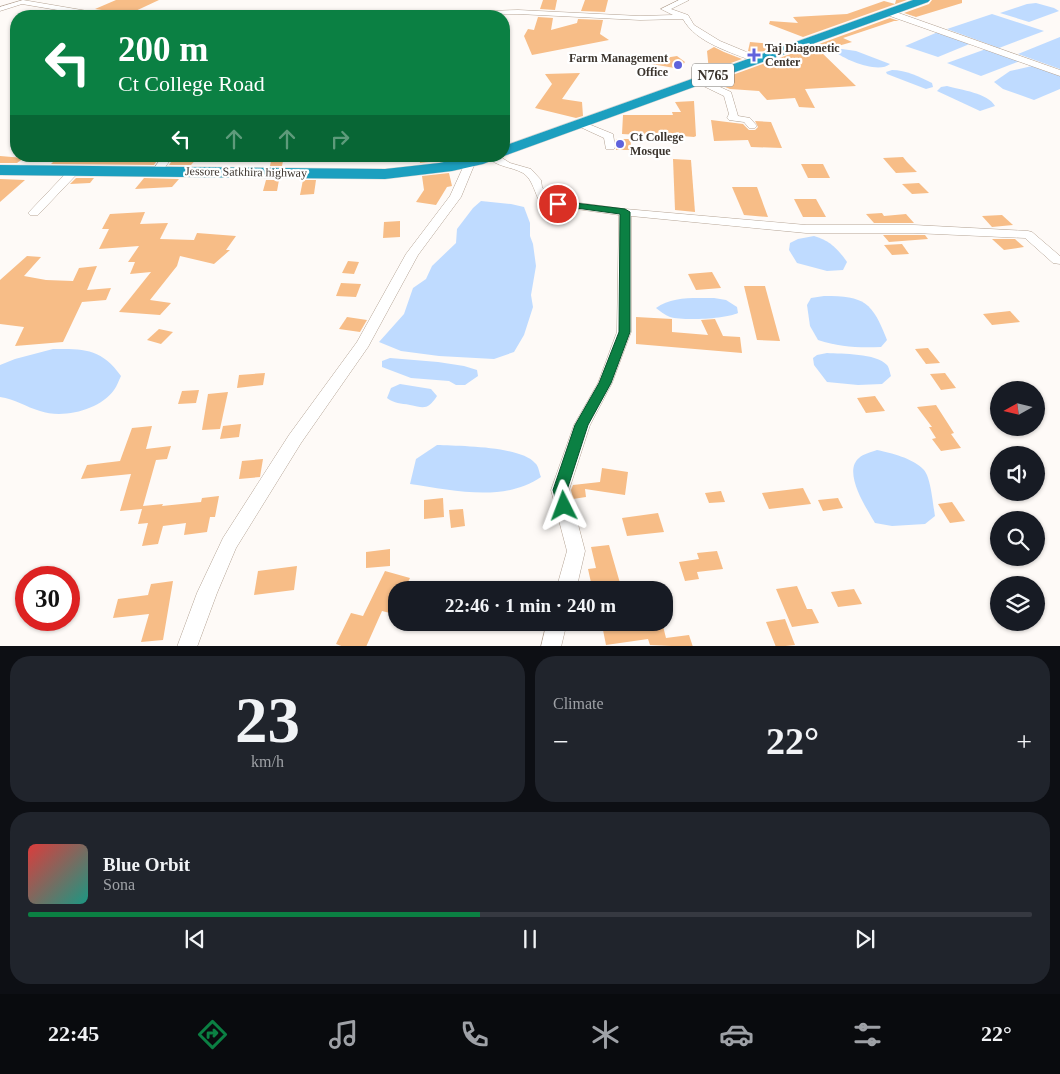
<!DOCTYPE html>
<meta charset="utf-8">
<style>
:root{--surface:#171b24;--page:#20242c;--text:#f1f3f6;--muted:#9ea1a6;--line:#363941;--accent:#0b8043}
body{margin:0;font-family:"Times New Roman",serif;background:var(--page);color:var(--text);height:100vh;display:flex;flex-direction:column;font-size:19px;white-space:nowrap}
*{box-sizing:border-box;margin:0}
p{font-size:16px;color:var(--muted)}
.icon{flex:none;width:28px;height:28px;fill:none;stroke:currentColor;stroke-width:2;stroke-linecap:round;stroke-linejoin:round}
.map{position:relative;height:646px;overflow:hidden}
.sheet{display:flex;flex-direction:column;gap:10px;padding:10px;background:#0d0f14;flex:1}
.sheet>*{flex:none}
.top-card{position:absolute;left:10px;top:10px;width:500px;height:152px;border-radius:20px;box-shadow:0 1px 4px #0004;background:#0b8043;color:#fff;overflow:hidden}
.needle{width:32px;rotate:262deg}
.buttons{position:absolute;left:990px;top:381px;display:grid;gap:10px}
.buttons a{display:grid;place-items:center;width:55px;height:55px;border-radius:50%;background:var(--surface);box-shadow:0 1px 4px #0004;font-size:25px}
.speed{position:absolute;left:15px;top:566px;display:flex;gap:10px;font-size:25px;font-weight:700;text-align:center}
.speed>*{display:grid;place-content:center;width:65px;height:65px;border-radius:50%;background:var(--surface);box-shadow:0 1px 4px #0004;line-height:1}
.speed .limit{border:8px solid #d22;background:#fff;color:#111}
.pin{position:absolute;display:grid;place-items:center;width:42px;height:42px;color:#fff;margin:-21px;border:2px solid #fff;border-radius:50%;box-shadow:0 1px 5px #0007}
.me{position:absolute;width:55px;margin:-28px;rotate:357deg;stroke-linejoin:round;filter:drop-shadow(0 0 4px #0008)}
.turn{display:flex;align-items:center;gap:18px;height:105px;padding:0 25px;font-size:22px}
.turn .icon{width:65px;height:65px;stroke-width:2.5}
.turn b{display:block;font-size:35px;line-height:42px}
.lanes{display:flex;align-items:center;height:48px;padding:0 25px;background:#0003;justify-content:center;gap:25px;direction:ltr}
.lanes .off{opacity:.35}
.big{font-size:38px;font-weight:800;line-height:1.1}
.sheet .tile{flex:1;display:flex;flex-direction:column;justify-content:center;gap:8px;min-width:0;padding:0 18px;border-radius:20px;background:var(--page)}
.sheet .dial{align-items:center;gap:0}
.dial b{font-size:65px;line-height:1}
.song{display:flex;align-items:center;gap:15px}
.cover{width:60px;height:60px;border-radius:8px;background:linear-gradient(135deg,hsl(0 70% 55%),hsl(170 70% 35%))}
.played{height:5px;border-radius:2px;background:linear-gradient(90deg,var(--accent) 45%,var(--line) 45%)}
.keys{display:flex;justify-content:space-around;direction:ltr}
.heat{display:flex;justify-content:space-between;align-items:center;font-size:28px;direction:ltr}
.sheet .tiles{flex:1;display:grid;gap:10px;grid-template-columns:1fr 1fr}
.tile:last-child{grid-column:span 2}
.trip{position:absolute;left:388px;top:581px;width:285px;height:50px;border-radius:20px;background:var(--surface);box-shadow:0 1px 4px #0004;font-weight:800;line-height:50px;text-align:center}
.tabs{display:flex;height:80px;justify-content:space-around;align-items:center;background:#090b0e;color:var(--muted)}
.tabs .icon{width:35px;height:35px}
.tabs .active{color:var(--accent)}
.tabs b{font-size:22px;color:var(--text)}
.map>svg:first-child{display:block}
</style>
<div class="map">
<svg width="1060" height="647" viewBox="0 0 1060 647">
<rect width="100%" height="100%" fill="#fefaf7"/>
<g fill="#bfdbff">
<polygon points="1036,3 1054,8 1059,11 1029,22 1000,13 1027,4"/>
<polygon points="992,14 1044,31 999,48 947,29"/>
<polygon points="938,32 972,43 938,57 905,46"/>
<polygon points="1060,37 1060,69 1018,54"/>
<path d="M842,49L856,51L890,64C878,74 845,60 834,51Z"/>
<polygon points="986,49 1020,61 981,76 947,63"/>
<polygon points="1032,66 1060,76 1060,89 1034,100 1003,89 994,82 1010,71"/>
<path d="M892,70C906,70 920,77 932,83L933,87L926,89L887,74L886,72Z"/>
<path d="M947,86C961,90 988,93 995,106L980,111L937,91L941,87Z"/>
<polygon points="481,201 511,204 524,207 530,223 530,236 533,244 536,266 531,295 533,307 524,335 514,352 494,359 439,356 401,351 379,342 404,314 413,288 426,279 432,266 456,243 457,229 473,208"/>
<path d="M814,236C829,240 838,249 847,262L843,270L827,271L797,263L789,250L790,243L798,239Z"/>
<path d="M824,296C865,296 872,302 887,340L881,347C858,348 840,347 818,340L810,326L807,305L811,298Z"/>
<path d="M714,298L726,300L737,307L738,313C726,319 683,321 670,317C665,315 660,311 656,308C672,296 694,298 714,298Z"/>
<path d="M53,349C84,349 101,348 121,376C119,380 117,386 114,390C100,410 63,419 40,411C26,407 15,399 0,397V365L15,359Z"/>
<path d="M827,353C842,354 876,353 887,365C889,367 890,373 891,376L882,384L858,385L827,382L814,365L813,358L817,355Z"/>
<polygon points="390,358 438,362 464,366 477,370 478,376 465,385 456,385 449,381 411,378 382,367 382,361"/>
<path d="M400,384L431,389L437,396C428,410 424,408 410,405C400,403 395,404 387,398L391,388Z"/>
<path d="M437,445C459,446 521,446 535,463C539,466 539,473 541,477C503,503 453,490 410,484L416,459Z"/>
<path d="M877,450C891,453 913,458 924,470C931,478 933,505 935,516L925,524L892,526L875,523C867,509 842,472 859,458C863,454 872,452 877,450Z"/>
</g>
<g fill="#f7bd87">
<polygon points="116,0 159,0 129,14 95,9"/>
<polygon points="543,0 557,0 555,10 540,9"/>
<polygon points="585,0 608,0 605,12 581,11"/>
<polygon points="896,0 907,0 803,37 769,24 770,21 798,23 793,17 847,14 884,1 895,4"/>
<polygon points="932,0 962,0 962,3 916,17 904,13 929,4"/>
<polygon points="538,17 553,18 551,30 577,23 578,19 603,20 600,34 609,40 532,55 524,36 528,29 534,30"/>
<polygon points="890,18 899,21 894,21 843,38 852,42 831,48 819,44"/>
<polygon points="750,42 781,45 756,54 748,51"/>
<polygon points="714,47 724,52 742,59 709,71 707,51"/>
<polygon points="807,48 818,49 856,86 805,89 815,108 799,107 795,98 767,100 759,91 730,89 713,82"/>
<polygon points="677,56 685,62 680,69 646,63 646,61"/>
<polygon points="580,73 562,99 582,102 583,116 576,118 535,108 552,84 545,74"/>
<polygon points="694,101 696,136 694,137 659,134 659,136 622,134 623,115 673,115 672,112 681,112 675,102"/>
<polygon points="711,120 743,124 749,130 755,130 758,127 755,121 771,122 782,148 751,147 748,140 714,141"/>
<polygon points="616,139 630,139 632,150 616,150"/>
<polygon points="0,156 24,158 17,163 0,163"/>
<polygon points="59,156 77,156 75,158 110,159 111,156 159,156 159,158 154,165 51,164"/>
<polygon points="175,156 199,156 191,165 169,165"/>
<polygon points="272,156 284,156 282,166 270,166"/>
<polygon points="435,156 445,156 446,160 420,163 419,157"/>
<polygon points="903,157 907,162 917,172 896,173 883,158"/>
<polygon points="673,159 691,160 695,212 675,210"/>
<polygon points="801,164 823,164 830,178 808,178"/>
<polygon points="449,173 452,186 447,187 436,205 416,202 424,190 422,176"/>
<polygon points="76,178 94,178 90,183 70,184"/>
<polygon points="144,178 179,179 172,187 135,189"/>
<polygon points="0,179 25,180 0,202"/>
<polygon points="266,180 279,180 277,191 263,191"/>
<polygon points="303,180 316,180 314,194 300,195"/>
<polygon points="919,183 929,193 912,194 902,184"/>
<polygon points="732,187 757,187 768,217 744,215"/>
<polygon points="794,199 816,199 826,217 803,217"/>
<polygon points="145,212 140,224 168,223 160,239 194,240 197,233 236,236 226,250 230,250 214,264 180,256 177,266 150,300 171,303 160,315 119,312 151,272 130,274 135,262 128,262 139,246 99,249 109,229 102,229 110,214"/>
<polygon points="882,213 884,216 906,214 914,223 874,223 866,214"/>
<polygon points="1002,215 1013,225 992,227 982,216"/>
<polygon points="400,221 400,237 383,238 384,222"/>
<polygon points="883,235 925,235 928,239 889,242"/>
<polygon points="992,239 1015,239 1024,247 1004,250"/>
<polygon points="902,244 909,254 892,255 884,245"/>
<polygon points="27,256 41,257 24,276 46,280 73,281 79,268 97,266 87,290 111,288 106,300 82,302 63,342 15,346 24,327 0,324 0,280"/>
<polygon points="348,261 359,262 354,274 342,273"/>
<polygon points="712,272 721,288 696,290 688,274"/>
<polygon points="341,283 361,284 356,297 336,296"/>
<polygon points="744,286 765,286 780,341 757,340"/>
<polygon points="1010,311 1020,322 992,325 983,314"/>
<polygon points="347,317 367,320 360,332 339,329"/>
<polygon points="636,317 672,319 672,332 708,335 701,320 715,319 723,336 740,337 742,353 636,344"/>
<polygon points="159,329 173,332 161,344 147,340"/>
<polygon points="928,348 940,363 926,364 915,349"/>
<polygon points="265,373 263,385 237,388 239,375"/>
<polygon points="945,373 956,388 941,390 930,374"/>
<polygon points="199,390 196,403 178,404 182,391"/>
<polygon points="228,392 220,429 202,430 208,394"/>
<polygon points="875,396 885,411 866,413 857,398"/>
<polygon points="936,405 954,433 951,434 961,448 941,451 932,439 936,438 929,427 932,427 917,407"/>
<polygon points="241,424 239,437 220,439 223,426"/>
<polygon points="152,426 146,449 171,446 167,459 156,460 143,506 163,504 162,506 201,502 202,498 219,496 215,517 210,517 207,532 184,535 186,523 163,526 158,544 142,546 148,523 138,524 142,509 120,511 131,474 81,479 87,465 120,461 132,428"/>
<polygon points="263,459 260,477 239,479 242,461"/>
<polygon points="602,468 628,472 625,495 585,489 586,497 573,499 571,490 573,485 600,482"/>
<polygon points="803,488 811,504 769,509 762,493"/>
<polygon points="721,491 725,502 709,503 705,493"/>
<polygon points="443,498 444,517 424,519 424,500"/>
<polygon points="838,498 843,508 823,511 818,500"/>
<polygon points="952,502 965,521 950,523 938,504"/>
<polygon points="463,509 465,526 451,528 449,510"/>
<polygon points="658,513 664,532 627,536 622,518"/>
<polygon points="609,545 620,583 592,587 588,569 596,568 591,547"/>
<polygon points="390,549 390,566 366,568 366,552"/>
<polygon points="717,551 723,569 697,572 699,579 685,581 679,562 699,559 697,553"/>
<polygon points="297,566 294,590 254,595 258,571"/>
<polygon points="385,571 410,578 404,590 396,590 396,608 394,614 382,611 366,647 344,647 336,644 351,613 363,616"/>
<polygon points="173,581 163,640 141,642 149,614 113,618 118,599 148,595 151,584"/>
<polygon points="797,586 807,609 812,609 819,623 792,627 776,589"/>
<polygon points="854,589 862,604 838,607 831,592"/>
<polygon points="785,619 795,645 776,647 766,622"/>
<polygon points="624,622 633,622 635,629 663,626 666,638 689,635 693,647 650,645 648,639 606,645 602,625"/>
</g>
<g fill="none" stroke-linecap="round" stroke-linejoin="round">
<g stroke="#b3a293" stroke-width="1">
<g id="minor">
<polygon points="23,0 105,14 109,16 93,16 22,4 0,11 0,7"/>
<path d="M679,0H689L671,9L688,15L694,25L720,41L761,58V62H755C731,52 696,43 683,19L640,20L518,14L390,16L394,14L518,10L640,16L673,15L661,9Z"/>
<polygon points="887,11 893,11 1060,70 1060,76 887,15"/>
<polygon points="698,77 731,92 738,116 750,118 757,126 755,128 749,128 744,122 729,120 727,118 729,114 724,96 695,82 694,80"/>
<polygon points="581,121 613,134 615,147 614,149 606,149 604,138 578,126 578,122"/>
<polygon points="163,156 173,156 161,173 153,173 152,171"/>
<path d="M486,156H499L510,163L531,169L541,180L542,187L549,199L625,209L806,225H914L1028,231L1032,232L1060,256V264L1053,263L1025,238L914,233H806L631,216V332L612,383L590,425L569,490L585,551L576,590H556L567,551L551,490L574,425L598,383L617,332L619,215L541,204C535,195 533,179 523,173C510,166 498,168 486,156Z"/>
<polygon points="470,160 475,163 461,197 418,255 368,347 301,443 236,548 217,593 197,647 177,647 197,593 223,538 289,435 357,342 406,254 450,196 465,163"/>
<polygon points="73,169 78,172 77,174 38,215 30,215 28,213 30,211 69,170"/>
<polygon points="547,622 567,622 561,647 541,647"/>
</g>
</g>
<g stroke="#d8d7d5" stroke-width="1">
<g id="highway">
<polygon points="913,0 930,0 928,2 504,156 504,146"/>
<polygon points="473,156 498,156 496,159 483,164 452,171 385,179 0,175 0,165 385,169 439,163"/>
</g>
</g>
<use href="#minor" fill="#fff" fill-rule="evenodd"/>
<use href="#highway" fill="#1c9fbf" fill-rule="evenodd"/>
</g>
<polygon fill="#0b8043" stroke="#07532c" points="558,201 625,209 630,212 630,332 611,383 588,425 567,490 571,506 569,510 564,512 559,510 553,490 575,425 599,383 619,332 620,214 554,205 553,204"/>
<g fill="#6063dc" stroke="#fff" stroke-width="2">
<path d="M751.5 47.5h5v5h5v5h-5v5h-5v-5h-5v-5h5z"/>
<circle cx="678" cy="65" r="5"/>
<circle cx="620" cy="144" r="5"/>
</g>
<g text-anchor="middle" dominant-baseline="central" stroke-width="4.5" stroke-linejoin="round" paint-order="stroke">
<g font-size="12" font-weight="bold" fill="#3c352e" stroke="#fff" text-anchor="start">
<text x="765" y="48">Taj Diagonetic<tspan x="765" dy="14">Center</tspan></text>
<text x="668" y="58" text-anchor="end">Farm Management<tspan x="668" dy="14">Office</tspan></text>
<text x="630" y="137">Ct College<tspan x="630" dy="14">Mosque</tspan></text>
</g>
<g font-size="12" fill="#3c352e" stroke="#fff">
<text transform="translate(246 172) rotate(1)">Jessore Satkhira highway</text>
</g>
<rect fill="#fff" stroke="#76726d" stroke-width="1" x="692" y="63.5" width="42" height="23" rx="4"/>
<g font-size="14" font-weight="bold" fill="#3c352e">
<text x="713" y="75">N765</text>
</g>
</g>
</svg>
<div class="buttons">
<a><svg class="needle" viewBox="-14 -14 28 28"><path d="M0-13l5 13h-10z" fill="#e53935"/><path d="M0 13l5-13h-10z" fill="#9ea1a6"/></svg></a>
<a><svg class="icon" aria-label="sound" viewBox="0 0 24 24"><path d="M4 9h4l5-4v14l-5-4H4zM17 9q2 3 0 6"/></svg></a>
<a><svg class="icon" aria-label="search" viewBox="0 0 24 24"><circle cx="10" cy="10" r="6"/><path d="M15 15l6 6"/></svg></a>
<a><svg class="icon" aria-label="layers" viewBox="0 0 24 24"><path d="M12 4l9 5-9 5-9-5zM3 14l9 5 9-5"/></svg></a>
</div>
<div class="speed"><div class="limit">30</div></div>
<div class="pin" style="left:558px;top:204px;background:#d93025"><svg class="icon" aria-label="arrive" viewBox="0 0 24 24"><path d="M6 21V4h12l-3 4 3 4H6"/></svg></div>
<svg class="me" style="left:564px;top:506px" viewBox="-20 -20 40 40"><path d="M0-17L14 15 0 8-14 15z" fill="#0b8043" stroke="#fff" stroke-width="4"/></svg>
<div class="trip">22:46 · 1 min · 240 m</div>
<div class="top-card">
<div class="turn"><svg class="icon" aria-label="left" viewBox="0 0 24 24"><path d="M17 20v-9H6M10 6l-5 5 5 5"/></svg><div><b>200 m</b>Ct College Road</div></div>
<div class="lanes"><svg class="icon" aria-label="left" viewBox="0 0 24 24"><path d="M17 20v-9H6M10 6l-5 5 5 5"/></svg><svg class="icon off" aria-label="ahead" viewBox="0 0 24 24"><path d="M12 20V5M6 11l6-6 6 6"/></svg><svg class="icon off" aria-label="ahead" viewBox="0 0 24 24"><path d="M12 20V5M6 11l6-6 6 6"/></svg><svg class="icon off" aria-label="right" viewBox="0 0 24 24"><path d="M7 20v-9h11M14 6l5 5-5 5"/></svg></div>
</div>
</div>
<section class="sheet">
<div class="tiles">
<div class="tile dial"><b>23</b><p>km/h</p></div>
<div class="tile"><p>Climate</p>
<div class="heat"><a>−</a><b class="big">22°</b><a>+</a></div>
</div>
<div class="tile">
<div class="song"><i class="cover"></i><div><b>Blue Orbit</b><p>Sona</p></div></div>
<div class="played"></div>
<div class="keys"><svg class="icon" aria-label="previous" viewBox="0 0 24 24"><path d="M18 5L8 12l10 7zM5 5v14"/></svg><svg class="icon" aria-label="pause" viewBox="0 0 24 24"><path d="M8 5v14M16 5v14"/></svg><svg class="icon" aria-label="next" viewBox="0 0 24 24"><path d="M6 5l10 7-10 7zM19 5v14"/></svg></div>
</div>
</div>
</section>
<nav class="tabs">
<b>22:45</b>
<svg class="icon active" aria-label="directions" viewBox="0 0 24 24"><path d="M12 3l9 9-9 9-9-9zM9 14v-3h6M13 9l2 2-2 2"/></svg>
<svg class="icon" aria-label="music" viewBox="0 0 24 24"><path d="M9 18V5l10-2v13"/><circle cx="6" cy="18" r="3"/><circle cx="16" cy="16" r="3"/></svg>
<svg class="icon" aria-label="phone" viewBox="0 0 24 24"><path d="M5 4h4l2 5-3 2q2 4 5 5l2-3 5 2v4C11 20 4 13 5 4z"/></svg>
<svg class="icon" aria-label="climate" viewBox="0 0 24 24"><path d="M12 3v18M4 7l16 10M4 17L20 7"/></svg>
<svg class="icon" aria-label="car" viewBox="0 0 24 24"><path d="M5 17H2v-5l4-1 3-4h7l3 4 3 1v5h-3M9 17h6M6 11h13"/><circle cx="7" cy="17" r="2"/><circle cx="17" cy="17" r="2"/></svg>
<svg class="icon" aria-label="filters" viewBox="0 0 24 24"><path d="M4 7h16M4 17h16"/><circle cx="9" cy="7" r="2"/><circle cx="15" cy="17" r="2"/></svg>
<b>22°</b>
</nav>
